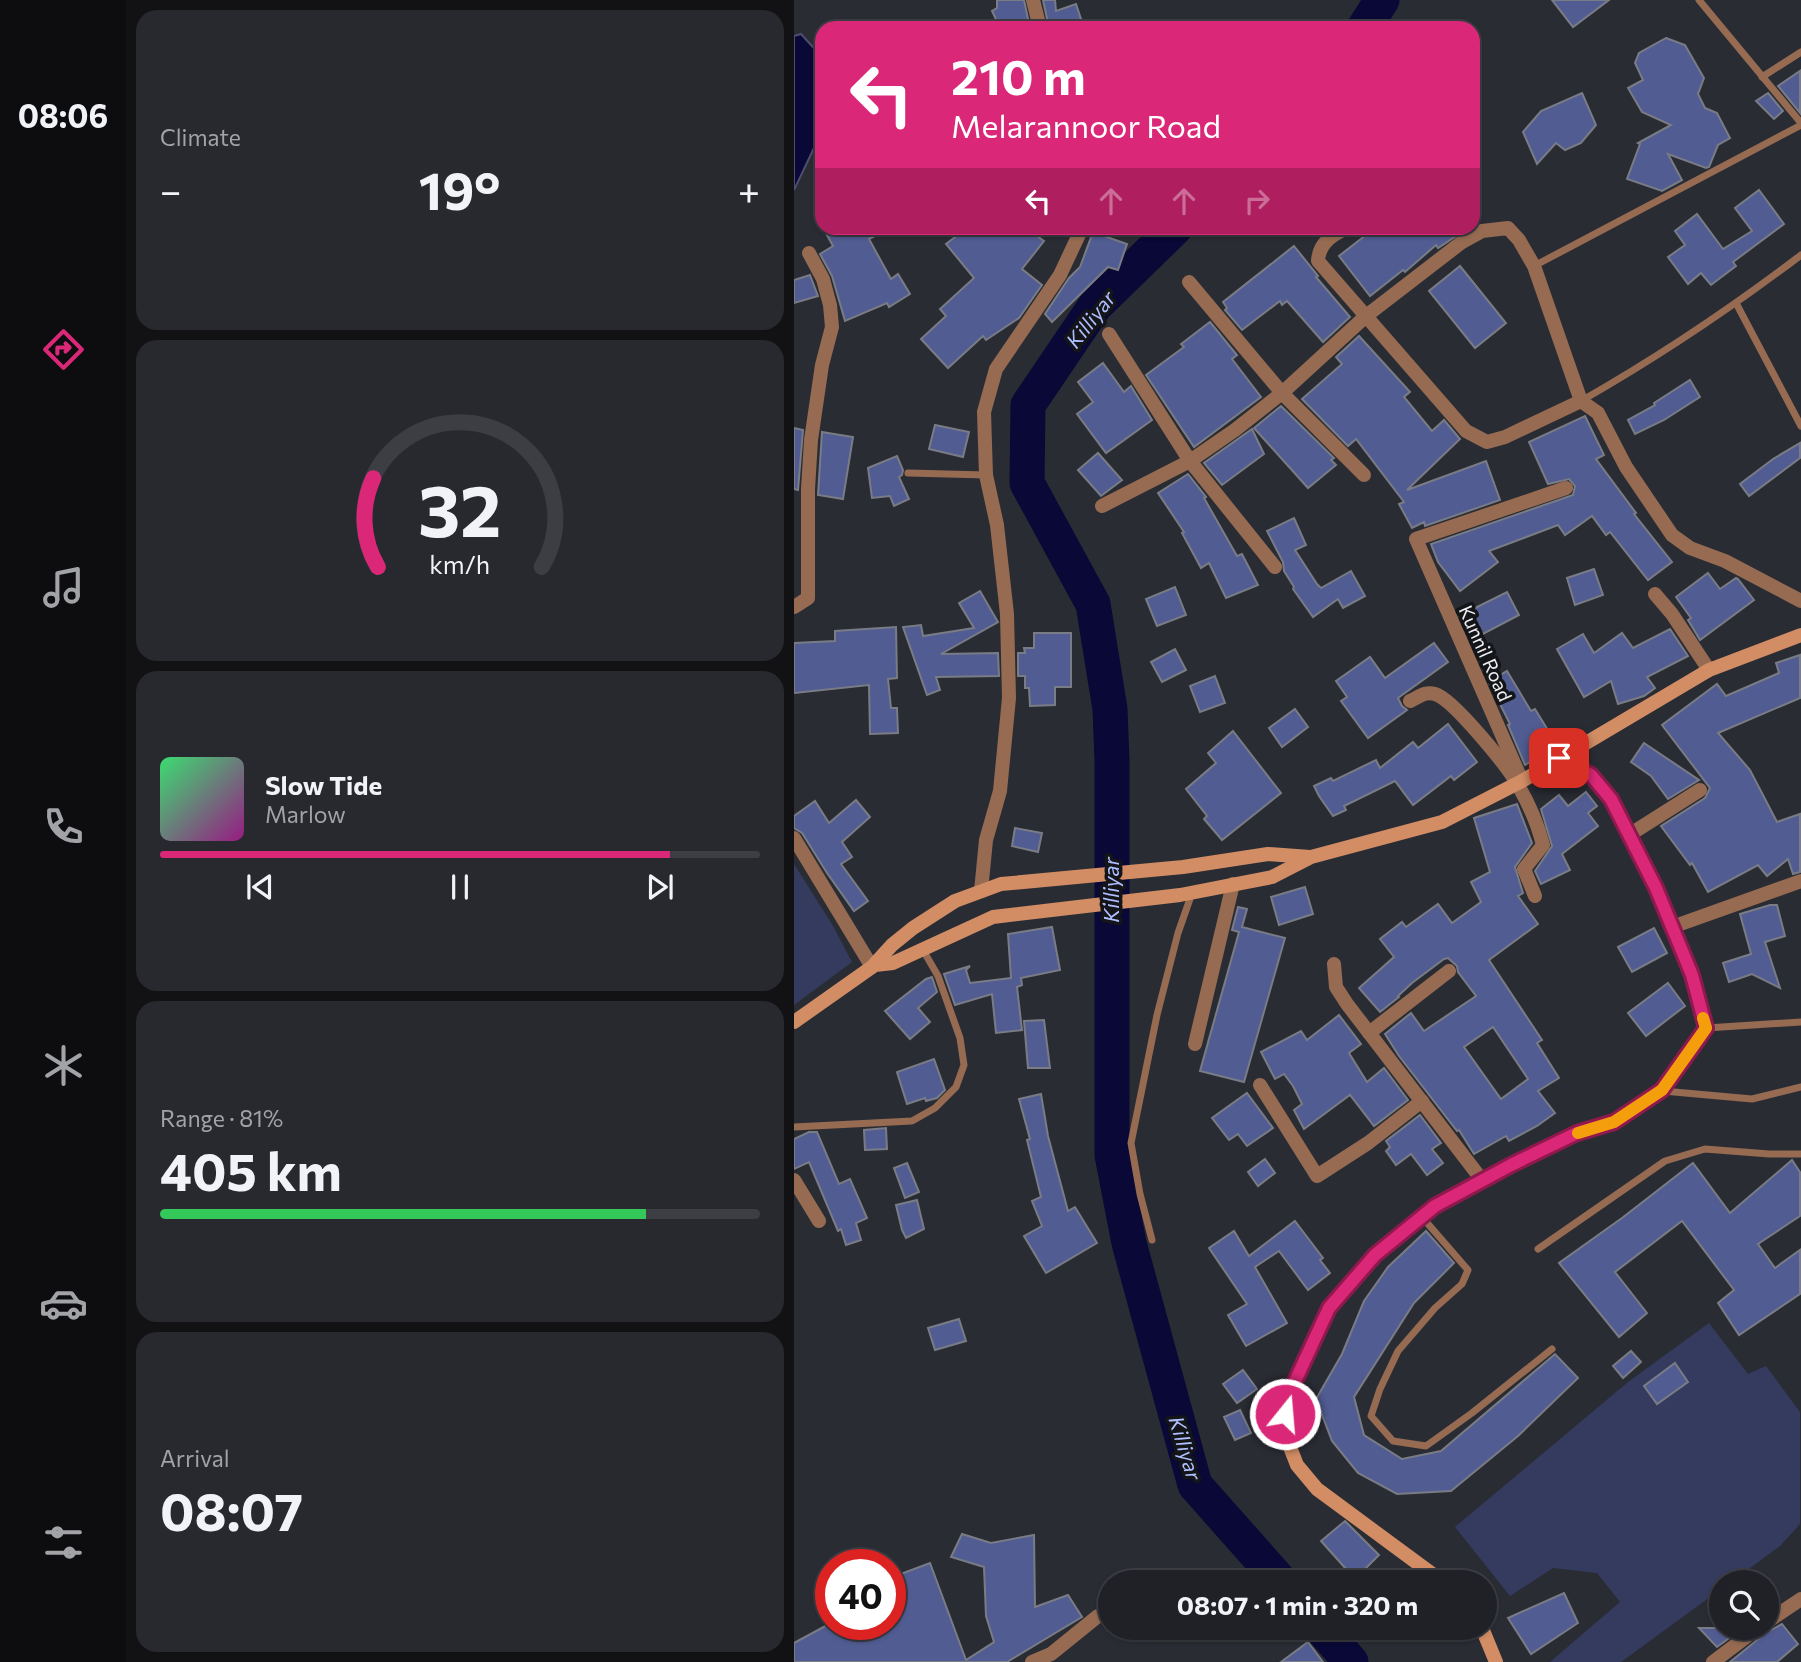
<!DOCTYPE html>
<meta charset="utf-8">
<style>
:root{--surface:#202127;--page:#28292f;--text:#f1f3f6;--muted:#a2a3a7;--line:#3d3e44;--accent:#db2777}
body{margin:0;font-family:Commissioner,sans-serif;background:var(--page);color:var(--text);height:100vh;display:flex;flex-direction:column;font-size:26px;white-space:nowrap}
*{box-sizing:border-box;margin:0}
p{font-size:23px;color:var(--muted)}
.icon{flex:none;width:38px;height:38px;fill:none;stroke:currentColor;stroke-width:2;stroke-linecap:round;stroke-linejoin:round}
.map{position:relative;flex:1;overflow:hidden}
.drawer{display:flex;flex-direction:column;gap:10px;padding:10px;background:#121215;width:668px}
.drawer>*{flex:none}
.banner{position:absolute;left:21px;top:21px;width:665px;height:214px;border-radius:21px;box-shadow:0 2px 5px #0004,0 0 0 2px var(--line);background:#db2777;color:#fff;overflow:hidden}
.buttons{position:absolute;left:915px;top:1570px;display:grid;gap:14px}
.buttons a{display:grid;place-items:center;width:70px;height:70px;border-radius:50%;background:var(--surface);box-shadow:0 2px 5px #0004,0 0 0 2px var(--line);font-size:35px}
.speed{position:absolute;left:21px;top:1549px;display:flex;gap:14px;font-size:35px;font-weight:700;text-align:center}
.speed>*{display:grid;place-content:center;width:91px;height:91px;border-radius:50%;background:var(--surface);box-shadow:0 2px 5px #0004,0 0 0 2px var(--line);line-height:1}
.speed .limit{border:10px solid #d22;background:#fff;color:#111}
.pin{position:absolute;display:grid;place-items:center;width:60px;height:60px;color:#fff;margin:-30px;border-radius:14px;box-shadow:0 4px 10px #0006}
.me{position:absolute;width:77px;margin:-38px;rotate:17deg;stroke-linejoin:round;filter:drop-shadow(0 0 5px #0008)}
.turn{display:flex;align-items:center;gap:24px;height:147px;padding:0 21px;font-size:32px}
.turn .icon{width:91px;height:91px;stroke-width:2.5}
.turn b{display:block;font-size:49px;line-height:60px}
.lanes{display:flex;align-items:center;height:66px;padding:0 21px;background:#0003;justify-content:center;gap:35px;direction:ltr}
.lanes .off{opacity:.35}
.big{font-size:52px;font-weight:700;line-height:1.1}
.drawer .widget{flex:1;display:flex;flex-direction:column;justify-content:center;gap:10px;min-width:0;padding:0 24px;border-radius:21px;background:var(--page)}
.drawer .dial{align-items:center;gap:0}
.dial svg{height:182px;overflow:visible;fill:none;stroke:var(--line);stroke-width:7;stroke-linecap:round;text-anchor:middle}
.dial text{fill:var(--text);stroke:none}
.song{display:flex;align-items:center;gap:21px}
.cover{width:84px;height:84px;border-radius:10px;background:linear-gradient(135deg,hsl(140 70% 55%),hsl(310 70% 35%))}
.played{height:7px;border-radius:4px;background:linear-gradient(90deg,var(--accent) 85%,var(--line) 85%)}
.keys{display:flex;justify-content:space-around;direction:ltr}
.heat{display:flex;justify-content:space-between;align-items:center;font-size:38px;direction:ltr}
.charge{height:10px;border-radius:5px;background:linear-gradient(90deg,#34c759 81%,var(--line) 0)}
.trip{position:absolute;left:304px;top:1570px;width:399px;height:70px;border-radius:35px;background:var(--surface);box-shadow:0 2px 5px #0004,0 0 0 2px var(--line);font-weight:700;line-height:70px;text-align:center}
main{display:flex;flex:1;min-height:0}
.menu{display:flex;flex-direction:column;width:126px;justify-content:space-around;align-items:center;background:#0d0d10;color:var(--muted)}
.menu .icon{width:49px;height:49px}
.menu .current{color:var(--accent)}
.menu b{font-size:32px;color:var(--text)}
.map>svg:first-child{display:block}
</style>
<main>
<nav class="menu">
<b>08:06</b>
<svg class="icon current" aria-label="directions" viewBox="0 0 24 24"><path d="M12 3l9 9-9 9-9-9zM9 14v-3h6M13 9l2 2-2 2"/></svg>
<svg class="icon" aria-label="music" viewBox="0 0 24 24"><path d="M9 18V5l10-2v13"/><circle cx="6" cy="18" r="3"/><circle cx="16" cy="16" r="3"/></svg>
<svg class="icon" aria-label="phone" viewBox="0 0 24 24"><path d="M5 4h4l2 5-3 2q2 4 5 5l2-3 5 2v4C11 20 4 13 5 4z"/></svg>
<svg class="icon" aria-label="climate" viewBox="0 0 24 24"><path d="M12 3v18M4 7l16 10M4 17L20 7"/></svg>
<svg class="icon" aria-label="car" viewBox="0 0 24 24"><path d="M5 17H2v-5l4-1 3-4h7l3 4 3 1v5h-3M9 17h6M6 11h13"/><circle cx="7" cy="17" r="2"/><circle cx="17" cy="17" r="2"/></svg>
<svg class="icon" aria-label="filters" viewBox="0 0 24 24"><path d="M4 7h16M4 17h16"/><circle cx="9" cy="7" r="2"/><circle cx="15" cy="17" r="2"/></svg>
</nav>
<section class="drawer">
<div class="widget"><p>Climate</p>
<div class="heat"><a>−</a><b class="big">19°</b><a>+</a></div>
</div>
<div class="widget dial"><svg viewBox="0 0 100 80">
<path d="M14 69A42 42 0 1 1 86 69"/>
<path d="M14 69A42 42 0 0 1 12 30" stroke="#db2777"/>
<text x="50" y="56" font-size="32" font-weight="700">32</text>
<text x="50" y="72" font-size="11">km/h</text>
</svg></div>
<div class="widget">
<div class="song"><i class="cover"></i><div><b>Slow Tide</b><p>Marlow</p></div></div>
<div class="played"></div>
<div class="keys"><svg class="icon" aria-label="previous" viewBox="0 0 24 24"><path d="M18 5L8 12l10 7zM5 5v14"/></svg><svg class="icon" aria-label="pause" viewBox="0 0 24 24"><path d="M8 5v14M16 5v14"/></svg><svg class="icon" aria-label="next" viewBox="0 0 24 24"><path d="M6 5l10 7-10 7zM19 5v14"/></svg></div>
</div>
<div class="widget"><p>Range · 81%</p><b class="big">405 km</b><div class="charge"></div></div>
<div class="widget"><p>Arrival</p><b class="big">08:07</b></div>
</section>
<div class="map">
<svg width="1007" height="1662" viewBox="0 0 1007 1662">
<rect width="100%" height="100%" fill="#2a2c34"/>
<g fill="#343b5f">
<polygon points="0,864 39,926 58,962 0,1005"/>
<polygon points="915,1323 954,1374 972,1366 1006,1412 1006,1524 986,1546 937,1582 928,1582 927,1589 827,1662 756,1662 826,1602 803,1573 759,1568 716,1596 661,1527 834,1382"/>
</g>
<polygon fill="#090836" stroke="#4e4d6f" stroke-width="2" points="7,34 28,57 28,131 0,190 0,36"/>
<g fill="none" stroke-linecap="round" stroke-linejoin="round">
<g stroke="#090836" stroke-width="35">
<polyline points="570,28 588,0"/>
<polyline points="381,228 301,306 234,405 233,483 299,604 316,709 318,761 318,1155 335,1243 401,1485 487,1582"/>
<polyline points="527,1628 557,1662"/>
</g>
</g>
<g fill="#515c92" stroke="#797c85" stroke-width="2" fill-rule="evenodd">
<polygon points="203,0 230,0 236,28 206,28 198,11 203,8"/>
<polygon points="249,0 261,0 262,11 282,4 290,28 255,28"/>
<polygon points="758,0 815,0 779,27"/>
<polygon points="872,38 891,45 910,78 904,94 911,108 923,113 936,138 924,145 915,167 912,168 874,154 888,180 868,191 833,179 846,144 844,143 877,125 848,112 834,88 849,80 841,63 845,53"/>
<polygon points="1006,71 1006,113 984,86"/>
<polygon points="788,93 802,125 787,143 771,150 762,143 743,164 729,132 747,111"/>
<polygon points="974,93 989,111 980,119 962,101"/>
<polygon points="965,190 990,224 939,262 942,266 917,285 907,273 894,284 874,257 891,245 881,231 903,214 929,249 958,231 941,208"/>
<polygon points="29,228 96,228 75,239 97,279 104,274 116,294 95,307 93,303 51,321 38,276 26,254 39,246"/>
<polygon points="173,228 232,228 250,241 228,269 248,285 225,318 192,340 189,336 154,368 127,339 152,316 146,309 180,278 152,244"/>
<polygon points="581,228 674,228 644,248 642,245 611,272 609,270 576,296 545,256"/>
<polygon points="299,232 333,244 324,270 314,267 258,322 251,314 275,278 286,267"/>
<polygon points="500,246 524,276 522,277 556,317 529,342 493,301 488,305 486,301 448,330 431,310 433,308 429,302"/>
<polygon points="666,266 712,323 681,348 635,291"/>
<polygon points="16,275 24,296 0,303 0,280"/>
<polygon points="416,322 443,355 438,359 467,397 400,447 352,375 390,347 387,344"/>
<polygon points="565,336 616,392 610,397 638,431 650,420 666,439 613,490 692,461 706,500 631,526 630,522 618,528 605,504 610,502 562,439 554,446 508,399 548,364 542,357"/>
<polygon points="309,363 330,392 337,386 358,420 312,453 283,414 299,402 284,382"/>
<polygon points="896,380 906,397 870,420 841,434 834,420 861,405 860,403"/>
<polygon points="487,406 540,458 537,460 542,465 514,488 460,428"/>
<polygon points="791,416 810,455 802,459 842,513 840,514 878,562 854,580 816,532 812,535 798,516 771,535 764,525 695,551 704,562 666,591 644,562 637,544 779,495 781,486 775,479 754,484 735,442"/>
<polygon points="141,425 175,432 169,457 135,449"/>
<polygon points="0,428 9,430 4,490 0,489"/>
<polygon points="458,429 470,454 428,485 410,463"/>
<polygon points="28,432 59,437 49,499 24,495"/>
<polygon points="1006,443 1006,458 955,496 946,484 979,459"/>
<polygon points="304,453 328,480 307,496 284,470"/>
<polygon points="103,456 109,470 108,475 105,477 115,499 100,506 96,496 78,498 74,468"/>
<polygon points="394,474 412,497 410,498 443,556 448,554 464,585 432,598 415,563 407,568 388,533 390,532 364,493"/>
<polygon points="500,518 512,545 501,550 523,584 527,588 557,571 571,596 549,608 544,599 519,617 499,589 500,587 490,571 489,562 473,531"/>
<polygon points="800,569 809,595 781,605 773,578"/>
<polygon points="914,573 926,589 942,578 944,579 960,600 906,640 894,620 897,618 882,597"/>
<polygon points="381,587 392,615 363,626 352,599"/>
<polygon points="186,591 204,622 147,654 204,653 205,676 142,677 146,690 133,695 109,627 127,625 129,636 180,628 165,603"/>
<polygon points="713,592 725,615 689,634 677,610"/>
<polygon points="102,627 103,678 94,679 97,708 103,708 104,733 76,734 75,685 0,693 0,643 41,641 41,631"/>
<polygon points="876,629 894,656 853,677 861,688 850,696 824,704 817,681 790,697 763,649 789,634 800,653 828,633 839,648"/>
<polygon points="240,633 277,633 277,687 261,687 261,705 236,706 235,688 231,688 231,676 224,676 224,653 231,653 230,648 240,648"/>
<polygon points="640,643 654,662 604,698 608,706 613,710 574,738 547,701 553,697 542,681 576,657 591,678"/>
<polygon points="381,649 392,670 368,682 357,662"/>
<polygon points="1006,655 1006,698 924,733 956,770 983,822 1006,814 1006,872 999,874 994,859 973,876 964,865 914,892 898,863 896,865 867,826 911,798 916,788 868,725 923,684 932,696 985,673 982,663"/>
<polygon points="713,671 737,711 741,709 763,745 731,765 714,725 716,724 695,682"/>
<polygon points="421,676 431,703 406,712 396,686"/>
<polygon points="501,709 514,727 488,747 475,728"/>
<polygon points="654,724 683,762 660,780 657,776 619,805 601,781 550,806 552,810 539,816 525,796 520,786 537,778 539,781 582,760 586,768 619,742 624,748"/>
<polygon points="439,731 487,793 428,840 410,819 413,816 392,789 422,763 414,753"/>
<polygon points="850,743 905,780 874,799 857,776 837,762"/>
<polygon points="792,792 803,806 794,813 804,826 768,854 776,870 747,884 741,871 758,846 747,809 765,795 774,806"/>
<polygon points="62,800 76,817 48,842 58,857 47,864 74,901 60,911 33,873 8,833 0,828 0,816 21,801 35,823"/>
<path d="M723,804L738,843L721,867L729,893L724,896L744,924L695,960L748,1040L743,1043L765,1078L744,1091L761,1113L743,1126L715,1141L712,1136L680,1154L665,1130L663,1131L605,1056L591,1034L617,1013L630,1031L682,996L664,972L663,966L654,958L650,959L618,983L604,996L605,997L586,1012L565,988L600,957L586,939L608,922L612,927L644,904L658,923L687,902L677,882L696,872L680,818ZM699,1027L734,1079L707,1099L670,1047Z"/>
<polygon points="221,828 248,833 244,852 218,846"/>
<polygon points="511,887 519,914 485,925 477,897"/>
<polygon points="976,905 983,905 991,936 971,942 986,988 958,974 935,982 929,963 957,954 946,914"/>
<polygon points="444,907 453,909 448,927 491,938 450,1082 406,1071 445,932 438,930"/>
<polygon points="258,927 266,970 227,978 228,985 223,987 228,1030 202,1033 198,994 161,1005 150,974 176,966 172,970 176,983 217,978 214,934"/>
<polygon points="860,928 873,953 838,972 824,947"/>
<polygon points="138,977 143,992 124,1008 136,1022 116,1039 91,1011 132,979"/>
<polygon points="874,983 891,1006 852,1036 834,1013"/>
<polygon points="545,1015 567,1044 555,1053 573,1082 590,1068 614,1100 580,1126 556,1095 510,1129 500,1110 508,1104 499,1086 490,1074 481,1079 467,1052 507,1031 513,1040"/>
<polygon points="250,1020 256,1068 234,1068 230,1021"/>
<polygon points="140,1059 151,1090 143,1098 132,1101 131,1098 113,1104 103,1072"/>
<polygon points="453,1093 479,1128 453,1146 444,1134 435,1140 418,1118"/>
<polygon points="247,1094 254,1136 274,1211 281,1207 303,1243 252,1273 230,1236 248,1226 238,1201 247,1197 233,1140 236,1139 225,1099"/>
<polygon points="626,1115 647,1143 638,1149 649,1163 633,1175 617,1154 602,1165 592,1151 596,1147 592,1141"/>
<polygon points="92,1128 93,1149 71,1150 70,1130"/>
<polygon points="15,1132 23,1132 45,1184 56,1179 73,1218 62,1223 67,1240 52,1245 47,1229 44,1231 15,1162 0,1169 0,1139"/>
<polygon points="471,1159 481,1173 464,1186 454,1172"/>
<polygon points="998,1160 1006,1172 1006,1216 964,1244 981,1268 1006,1250 1006,1294 945,1335 924,1303 940,1290 888,1221 821,1272 853,1313 825,1337 765,1263 828,1218 899,1163 936,1213"/>
<polygon points="113,1163 125,1192 111,1198 100,1168"/>
<polygon points="123,1200 130,1229 112,1238 108,1230 102,1205"/>
<polygon points="501,1221 529,1258 526,1260 536,1273 514,1290 485,1251 461,1267 493,1323 452,1346 434,1315 453,1304 415,1248 440,1231 455,1256"/>
<polygon points="632,1231 660,1263 620,1303 560,1397 570,1435 608,1459 647,1451 761,1354 784,1378 724,1436 657,1491 603,1494 564,1473 538,1441 522,1399 548,1354 570,1301 594,1267"/>
<polygon points="165,1319 172,1341 141,1350 134,1328"/>
<polygon points="837,1351 847,1362 829,1378 819,1366"/>
<polygon points="881,1363 894,1382 863,1404 850,1386"/>
<polygon points="449,1370 463,1389 443,1403 429,1384"/>
<polygon points="446,1410 457,1433 441,1440 430,1417"/>
<polygon points="551,1521 585,1555 561,1579 527,1541"/>
<polygon points="168,1534 197,1543 240,1535 241,1607 274,1595 288,1617 213,1662 0,1662 0,1643 35,1624 96,1624 96,1578 136,1563 172,1660 200,1642 192,1616 190,1567 157,1557"/>
<polygon points="770,1593 784,1623 737,1654 714,1618"/>
<polygon points="988,1624 1004,1644 983,1662 936,1662 973,1632"/>
<polygon points="905,1628 949,1628 923,1647"/>
<polygon points="514,1642 529,1662 487,1662"/>
</g>
<g fill="none" stroke-linecap="round" stroke-linejoin="round">
<g stroke="#966b52" stroke-width="7">
<polyline points="905,0 1007,123"/>
<polyline points="968,77 1007,52"/>
<polyline points="740,266 1007,125"/>
<polyline points="942,303 1007,426"/>
<path d="M787,401C864,357 936,309 1007,255"/>
<polyline points="114,473 192,475"/>
<polyline points="912,1028 1007,1022"/>
<polyline points="869,1091 958,1099 1007,1087"/>
<polyline points="0,1127 118,1121 141,1108 162,1087 170,1065 166,1038 144,976 129,950"/>
<polyline points="628,1217 674,1270 668,1284 641,1308 604,1351 586,1389 577,1416 599,1441 632,1446 678,1413 758,1349"/>
<polyline points="358,1240 346,1194 337,1143 363,1015 384,933 398,893"/>
<polyline points="744,1249 871,1161 911,1149 975,1154 1007,1154"/>
</g>
<g stroke="#966b52" stroke-width="14">
<polyline points="239,0 246,28"/>
<path d="M553,228C538,235 525,243 524,261L672,431L693,442L711,437L787,401"/>
<polyline points="395,282 488,393 570,475"/>
<polyline points="315,334 396,461 481,567"/>
<polyline points="308,506 396,461 441,430 488,393 572,316 668,242 688,231 714,228 725,240 740,266 787,401 804,413 832,467 878,535 896,548 931,561 1007,601"/>
<polyline points="861,594 878,614 915,670"/>
<polyline points="0,607 14,598 14,489 17,440 28,365 38,327 36,305 29,279 15,253"/>
<path d="M616,701C625,697 631,691 641,694C659,699 714,767 724,785C735,804 744,825 749,845L730,869L741,896"/>
<polyline points="728,781 622,539 772,488"/>
<polyline points="835,835 906,790"/>
<polyline points="0,838 78,967"/>
<polyline points="187,891 192,840 206,791 215,698 213,614 203,525 192,475 190,412 202,369 266,275 288,228"/>
<polyline points="878,927 1007,881"/>
<polyline points="540,964 542,987 553,1004 688,1180"/>
<polyline points="575,1033 655,971"/>
<polyline points="401,1044 439,884"/>
<polyline points="466,1085 523,1176 574,1143 628,1101"/>
<polyline points="0,1180 25,1221"/>
<polyline points="973,1622 1007,1599"/>
<polyline points="238,1662 257,1654 304,1616"/>
<polyline points="919,1662 964,1628"/>
</g>
<g stroke="#d28d65" stroke-width="14">
<polyline points="81,965 99,963 199,917 386,895 478,877 517,857 648,822 728,781 915,670 1007,635"/>
<polyline points="0,1022 78,967 98,945 119,928 161,901 207,884 389,867 474,854 516,857"/>
<polyline points="649,1582 523,1489 503,1465 492,1437 491,1414 497,1390 535,1308 581,1255 641,1206 717,1165 783,1133 820,1122 868,1090 912,1028 898,975 862,888 816,799 797,774 765,758"/>
<polyline points="688,1628 702,1662"/>
</g>
</g>
<g fill="none" stroke-linecap="round" stroke-linejoin="round">
<g stroke="#8e194d" stroke-width="18">
<polyline id="route" points="491,1414 497,1390 535,1308 581,1255 641,1206 717,1165 783,1133 820,1122 868,1090 912,1028 898,975 862,888 817,799 797,775 765,758"/>
</g>
<use href="#route" stroke="#db2777" stroke-width="12"/>
<polyline stroke="#f59e0b" stroke-width="12" points="784,1133 820,1122 868,1090 912,1028 909,1018"/>
</g>
<g text-anchor="middle" dominant-baseline="central" stroke-width="7" stroke-linejoin="round" paint-order="stroke">
<g font-size="19" fill="#eeeff5" stroke="#141518">
<text transform="translate(692 653) rotate(66)">Kunnil Road</text>
</g>
<g font-size="21" font-style="italic" fill="#afbeff" stroke="#141518">
<text transform="translate(296 319) rotate(-52)">Killiyar</text>
<text transform="translate(316 890) rotate(-90)">Killiyar</text>
<text transform="translate(392 1448) rotate(73)">Killiyar</text>
</g>
</g>
</svg>
<div class="buttons">
<a><svg class="icon" aria-label="search" viewBox="0 0 24 24"><circle cx="10" cy="10" r="6"/><path d="M15 15l6 6"/></svg></a>
</div>
<div class="speed"><div class="limit">40</div></div>
<div class="pin" style="left:765px;top:758px;background:#d93025"><svg class="icon" aria-label="arrive" viewBox="0 0 24 24"><path d="M6 21V4h12l-3 4 3 4H6"/></svg></div>
<svg class="me" style="left:491px;top:1414px" viewBox="-20 -20 40 40"><circle r="17" fill="#db2777" stroke="#fff" stroke-width="3"/><path d="M0-11L8 9 0 5-8 9z" fill="#fff"/></svg>
<div class="trip">08:07 · 1 min · 320 m</div>
<div class="banner">
<div class="turn"><svg class="icon" aria-label="left" viewBox="0 0 24 24"><path d="M17 20v-9H6M10 6l-5 5 5 5"/></svg><div><b>210 m</b>Melarannoor Road</div></div>
<div class="lanes"><svg class="icon" aria-label="left" viewBox="0 0 24 24"><path d="M17 20v-9H6M10 6l-5 5 5 5"/></svg><svg class="icon off" aria-label="ahead" viewBox="0 0 24 24"><path d="M12 20V5M6 11l6-6 6 6"/></svg><svg class="icon off" aria-label="ahead" viewBox="0 0 24 24"><path d="M12 20V5M6 11l6-6 6 6"/></svg><svg class="icon off" aria-label="right" viewBox="0 0 24 24"><path d="M7 20v-9h11M14 6l5 5-5 5"/></svg></div>
</div>
</div>
</main>
